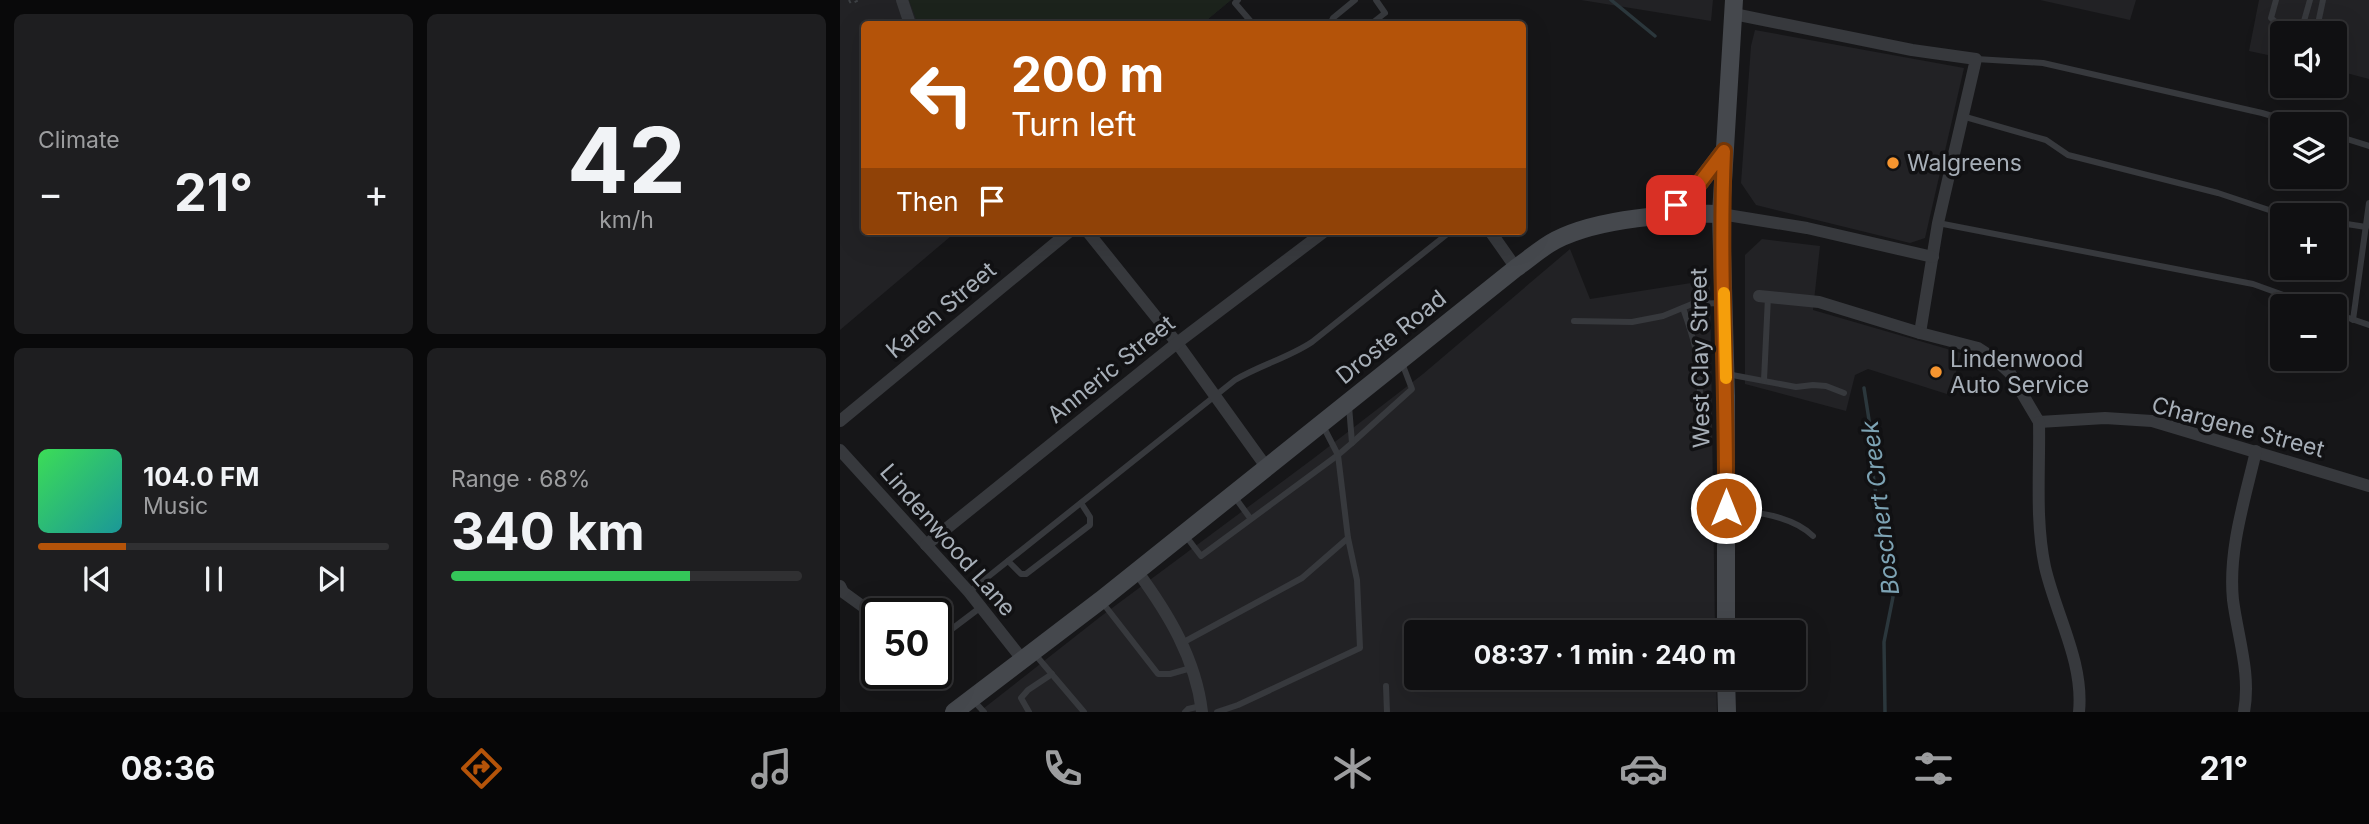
<!DOCTYPE html>
<meta charset="utf-8">
<style>
:root{--surface:#101012;--page:#1e1e20;--text:#f1f3f6;--muted:#9c9d9f;--line:#303032;--accent:#b45309}
body{margin:0;font-family:Inter,sans-serif;background:var(--page);color:var(--text);height:100vh;display:flex;flex-direction:column;font-size:26px;white-space:nowrap}
*{box-sizing:border-box;margin:0}
p{font-size:23px;color:var(--muted)}
.icon{flex:none;width:38px;height:38px;fill:none;stroke:currentColor;stroke-width:2;stroke-linecap:round;stroke-linejoin:round}
.map{position:relative;flex:1;overflow:hidden}
.side{display:flex;flex-direction:column;gap:14px;padding:14px;background:#09090a;width:840px}
.side>*{flex:none}
.banner{position:absolute;left:21px;top:21px;width:665px;height:214px;border-radius:7px;box-shadow:0 7px 28px #0002,0 0 0 2px var(--line);background:#b45309;color:#fff;overflow:hidden}
.tools{position:absolute;left:1430px;top:21px;display:grid;gap:14px}
.tools a{display:grid;place-items:center;width:77px;height:77px;border-radius:7px;background:var(--surface);box-shadow:0 7px 28px #0002,0 0 0 2px var(--line);font-size:35px}
.speed{position:absolute;left:21px;top:598px;display:flex;gap:14px;font-size:35px;font-weight:700;text-align:center}
.speed>*{display:grid;place-content:center;width:91px;height:91px;border-radius:50%;background:var(--surface);box-shadow:0 7px 28px #0002,0 0 0 2px var(--line);line-height:1}
.speed .limit{border:4px solid #111;border-radius:10px;background:#fff;color:#111}
.pin{position:absolute;display:grid;place-items:center;width:60px;height:60px;color:#fff;margin:-30px;border-radius:14px;box-shadow:0 4px 10px #0006}
.me{position:absolute;width:77px;margin:-38px;rotate:0deg;stroke-linejoin:round;filter:drop-shadow(0 0 5px #0008)}
.turn{display:flex;align-items:center;gap:24px;height:147px;padding:0 35px;font-size:32px}
.turn .icon{width:91px;height:91px;stroke-width:2.5}
.turn b{display:block;font-size:49px;line-height:60px}
.then{display:flex;align-items:center;height:66px;padding:0 35px;background:#0003;gap:14px;font-size:26px}
.big{font-size:52px;font-weight:700;line-height:1.1}
.side .card{flex:1;display:flex;flex-direction:column;justify-content:center;gap:10px;min-width:0;padding:0 24px;border-radius:10px;background:var(--page)}
.side .dial{align-items:center;gap:0}
.dial b{font-size:91px;line-height:1}
.song{display:flex;align-items:center;gap:21px}
.cover{width:84px;height:84px;border-radius:10px;background:linear-gradient(135deg,hsl(130 70% 55%),hsl(180 70% 35%))}
.played{height:7px;border-radius:4px;background:linear-gradient(90deg,var(--accent) 25%,var(--line) 25%)}
.keys{display:flex;justify-content:space-around;direction:ltr}
.heat{display:flex;justify-content:space-between;align-items:center;font-size:38px;direction:ltr}
.charge{height:10px;border-radius:5px;background:linear-gradient(90deg,#34c759 68%,var(--line) 0)}
.side .tiles{flex:1;display:grid;gap:14px;grid-template-columns:repeat(2,1fr)}
.trip{position:absolute;left:564px;top:620px;width:402px;height:70px;border-radius:7px;background:var(--surface);box-shadow:0 7px 28px #0002,0 0 0 2px var(--line);font-weight:700;line-height:70px;text-align:center}
.dock{display:flex;height:112px;justify-content:space-around;align-items:center;background:#060607;color:var(--muted)}
.dock .icon{width:49px;height:49px}
.dock .active{color:var(--accent)}
.dock b{font-size:32px;color:var(--text)}
main{display:flex;flex:1;min-height:0}
.map>svg:first-child{display:block}
</style>
<main>
<section class="side">
<div class="tiles">
<div class="card"><p>Climate</p>
<div class="heat"><a>−</a><b class="big">21°</b><a>+</a></div>
</div>
<div class="card dial"><b>42</b><p>km/h</p></div>
<div class="card">
<div class="song"><i class="cover"></i><div><b>104.0 FM</b><p>Music</p></div></div>
<div class="played"></div>
<div class="keys"><svg class="icon" aria-label="previous" viewBox="0 0 24 24"><path d="M18 5L8 12l10 7zM5 5v14"/></svg><svg class="icon" aria-label="pause" viewBox="0 0 24 24"><path d="M8 5v14M16 5v14"/></svg><svg class="icon" aria-label="next" viewBox="0 0 24 24"><path d="M6 5l10 7-10 7zM19 5v14"/></svg></div>
</div>
<div class="card"><p>Range · 68%</p><b class="big">340 km</b><div class="charge"></div></div>
</div>
</section>
<div class="map">
<svg width="1529" height="712" viewBox="0 0 1529 712">
<rect width="100%" height="100%" fill="#161618"/>
<g fill="#222225">
<polygon points="0,0 391,0 362,24 24,24 24,231 117,231 0,330"/>
<polygon points="741,0 873,0 871,21"/>
<polygon points="1200,0 1296,0 1290,20"/>
<polygon points="1419,0 1529,0 1529,79 1495,70 1494,33 1442,33 1442,58 1409,51"/>
<polygon points="915,30 1124,68 1085,238 1070,243 916,205 901,183 911,46"/>
<polygon points="922,239 980,246 973,310 1121,353 1110,395 1028,369 1015,375 1006,411 905,384 905,255"/>
<polygon points="730,249 750,299 870,280 875,632 576,632 576,677 876,677 877,712 139,712 260,617 474,458 583,374"/>
</g>
<polygon fill="#1c231c" points="69,0 391,0 362,24 78,24"/>
<g fill="none" stroke-linecap="round" stroke-linejoin="round">
<g stroke="#2b373c" stroke-width="3.5">
<polyline points="771,0 815,36"/>
<polyline points="1024,388 1035,458 1033,474 1047,570 1053,597 1044,642 1045,712"/>
</g>
<g stroke="#3d4044" stroke-width="2" stroke-dasharray="3.5 5" stroke-linecap="butt">
<polyline points="9,0 11,4 19,0"/>
<polyline points="215,24 217,18"/>
</g>
<g stroke="#37393d" stroke-width="6">
<polyline points="398,0 395,3 413,24"/>
<polyline points="1436,0 1431,18 1443,28 1462,28 1470,0"/>
<polyline points="490,24 493,18 515,0"/>
<polyline points="531,24 545,13 536,0"/>
<polyline points="1476,33 1483,0"/>
<polyline points="1136,59 1203,63 1422,113 1459,124"/>
<polyline points="1122,116 1206,140 1228,155 1378,193 1435,212 1453,215"/>
<polyline points="1494,135 1529,146"/>
<polyline points="1494,222 1526,227"/>
<polyline points="1098,223 1413,284 1474,306"/>
<path d="M843,308C855,342 860,360 860,397"/>
<polyline points="1494,313 1529,325"/>
<polyline points="1513,320 1529,203"/>
<polyline points="734,321 792,322 823,316 852,304 882,303"/>
<polyline points="887,374 956,387 973,385 986,386 1004,393"/>
<polyline points="924,380 928,297"/>
<polyline points="512,443 572,389 562,363"/>
<polyline points="394,496 410,518"/>
<path d="M888,508C916,513 952,515 973,536"/>
<polyline points="345,535 361,556 498,455 512,443 509,406"/>
<polyline points="168,561 181,574 186,574 250,525 250,517 241,503"/>
<path d="M129,592L395,380C420,365 448,358 472,342L611,231"/>
<polyline points="262,602 318,674 330,674 351,668"/>
<polyline points="96,641 141,607"/>
<polyline points="342,643 462,578 508,538 498,455 482,424"/>
<polyline points="193,652 244,712"/>
<polyline points="45,681 54,674"/>
<polyline points="546,686 547,712"/>
<polyline points="133,700 144,712"/>
<polyline points="189,712 181,698 188,690 212,674"/>
<polyline points="345,712 348,709 361,706"/>
<polyline points="377,712 398,705 520,648 517,580 508,538"/>
</g>
<g stroke="#37393d" stroke-width="12">
<polyline points="62,0 70,24"/>
<polyline points="894,14 1072,50 1136,59 1098,223 1080,333"/>
<polyline points="881,214 967,228 1093,257"/>
<polyline points="247,231 337,343 427,468"/>
<polyline points="650,231 676,268"/>
<polyline points="919,296 979,302 1080,333 1138,348 1155,359 1170,373 1199,422 1265,418 1312,421 1529,486"/>
<polyline points="0,421 230,231"/>
<path d="M1199,422C1200,469 1195,520 1205,567C1216,615 1244,662 1239,712"/>
<polyline points="0,450 129,592 182,659"/>
<polyline points="86,545 337,343 485,231"/>
<path d="M297,571C328,613 356,659 362,712"/>
<polyline points="0,586 3,592 25,608"/>
<path d="M1404,712C1411,674 1398,638 1393,600C1388,550 1405,499 1416,451"/>
</g>
<g stroke="#45484d" stroke-width="18">
<polyline points="822,216 852,193 884,151"/>
<polyline points="886,632 886,396 881,214 894,0"/>
<polyline points="886,677 887,712"/>
<path d="M114,712L261,600L676,268C689,259 702,247 716,240C759,218 833,213 881,214"/>
</g>
</g>
<g fill="none" stroke-linecap="round" stroke-linejoin="round">
<g stroke="#753606" stroke-width="18">
<path id="route" d="M836,205L852,193L884,151C879,270 887,389 886,508"/>
</g>
<use href="#route" stroke="#b45309" stroke-width="12"/>
<polyline stroke="#f59e0b" stroke-width="12" points="884,293 886,378"/>
</g>
<g fill="#f6952f" stroke="#111113" stroke-width="2.5">
<circle cx="1053" cy="163" r="7"/>
<circle cx="1096" cy="372" r="7"/>
</g>
<g text-anchor="middle" dominant-baseline="central" stroke-width="7" stroke-linejoin="round" paint-order="stroke">
<g font-size="23" fill="#a7afb8" stroke="#111113" text-anchor="start">
<text x="1067" y="163">Walgreens</text>
<text x="1110" y="359">Lindenwood<tspan x="1110" dy="26">Auto Service</tspan></text>
</g>
<g font-size="23" fill="#a7afb8" stroke="#111113">
<text transform="translate(101 310) rotate(-40)">Karen Street</text>
<text transform="translate(551 337) rotate(-39)">Droste Road</text>
<text transform="translate(860 358) rotate(-91)">West Clay Street</text>
<text transform="translate(271 369) rotate(-39)">Anneric Street</text>
<text transform="translate(1398 427) rotate(15)">Chargene Street</text>
<text transform="translate(108 540) rotate(49)">Lindenwood Lane</text>
</g>
<g font-size="24" font-style="italic" fill="#7da3b4" stroke="#111113">
<text transform="translate(1040 508) rotate(-97)">Boschert Creek</text>
</g>
</g>
</svg>
<div class="tools">
<a><svg class="icon" aria-label="sound" viewBox="0 0 24 24"><path d="M4 9h4l5-4v14l-5-4H4zM17 9q2 3 0 6"/></svg></a>
<a><svg class="icon" aria-label="layers" viewBox="0 0 24 24"><path d="M12 4l9 5-9 5-9-5zM3 14l9 5 9-5"/></svg></a>
<a>+</a>
<a>−</a>
</div>
<div class="speed"><div class="limit">50</div></div>
<div class="pin" style="left:836px;top:205px;background:#d93025"><svg class="icon" aria-label="arrive" viewBox="0 0 24 24"><path d="M6 21V4h12l-3 4 3 4H6"/></svg></div>
<svg class="me" style="left:886px;top:508px" viewBox="-20 -20 40 40"><circle r="17" fill="#b45309" stroke="#fff" stroke-width="3"/><path d="M0-11L8 9 0 5-8 9z" fill="#fff"/></svg>
<div class="trip">08:37 · 1 min · 240 m</div>
<div class="banner">
<div class="turn"><svg class="icon" aria-label="left" viewBox="0 0 24 24"><path d="M17 20v-9H6M10 6l-5 5 5 5"/></svg><div><b>200 m</b>Turn left</div></div>
<div class="then">Then<svg class="icon" aria-label="arrive" viewBox="0 0 24 24"><path d="M6 21V4h12l-3 4 3 4H6"/></svg></div>
</div>
</div>
</main>
<nav class="dock">
<b>08:36</b>
<svg class="icon active" aria-label="directions" viewBox="0 0 24 24"><path d="M12 3l9 9-9 9-9-9zM9 14v-3h6M13 9l2 2-2 2"/></svg>
<svg class="icon" aria-label="music" viewBox="0 0 24 24"><path d="M9 18V5l10-2v13"/><circle cx="6" cy="18" r="3"/><circle cx="16" cy="16" r="3"/></svg>
<svg class="icon" aria-label="phone" viewBox="0 0 24 24"><path d="M5 4h4l2 5-3 2q2 4 5 5l2-3 5 2v4C11 20 4 13 5 4z"/></svg>
<svg class="icon" aria-label="climate" viewBox="0 0 24 24"><path d="M12 3v18M4 7l16 10M4 17L20 7"/></svg>
<svg class="icon" aria-label="car" viewBox="0 0 24 24"><path d="M5 17H2v-5l4-1 3-4h7l3 4 3 1v5h-3M9 17h6M6 11h13"/><circle cx="7" cy="17" r="2"/><circle cx="17" cy="17" r="2"/></svg>
<svg class="icon" aria-label="filters" viewBox="0 0 24 24"><path d="M4 7h16M4 17h16"/><circle cx="9" cy="7" r="2"/><circle cx="15" cy="17" r="2"/></svg>
<b>21°</b>
</nav>
